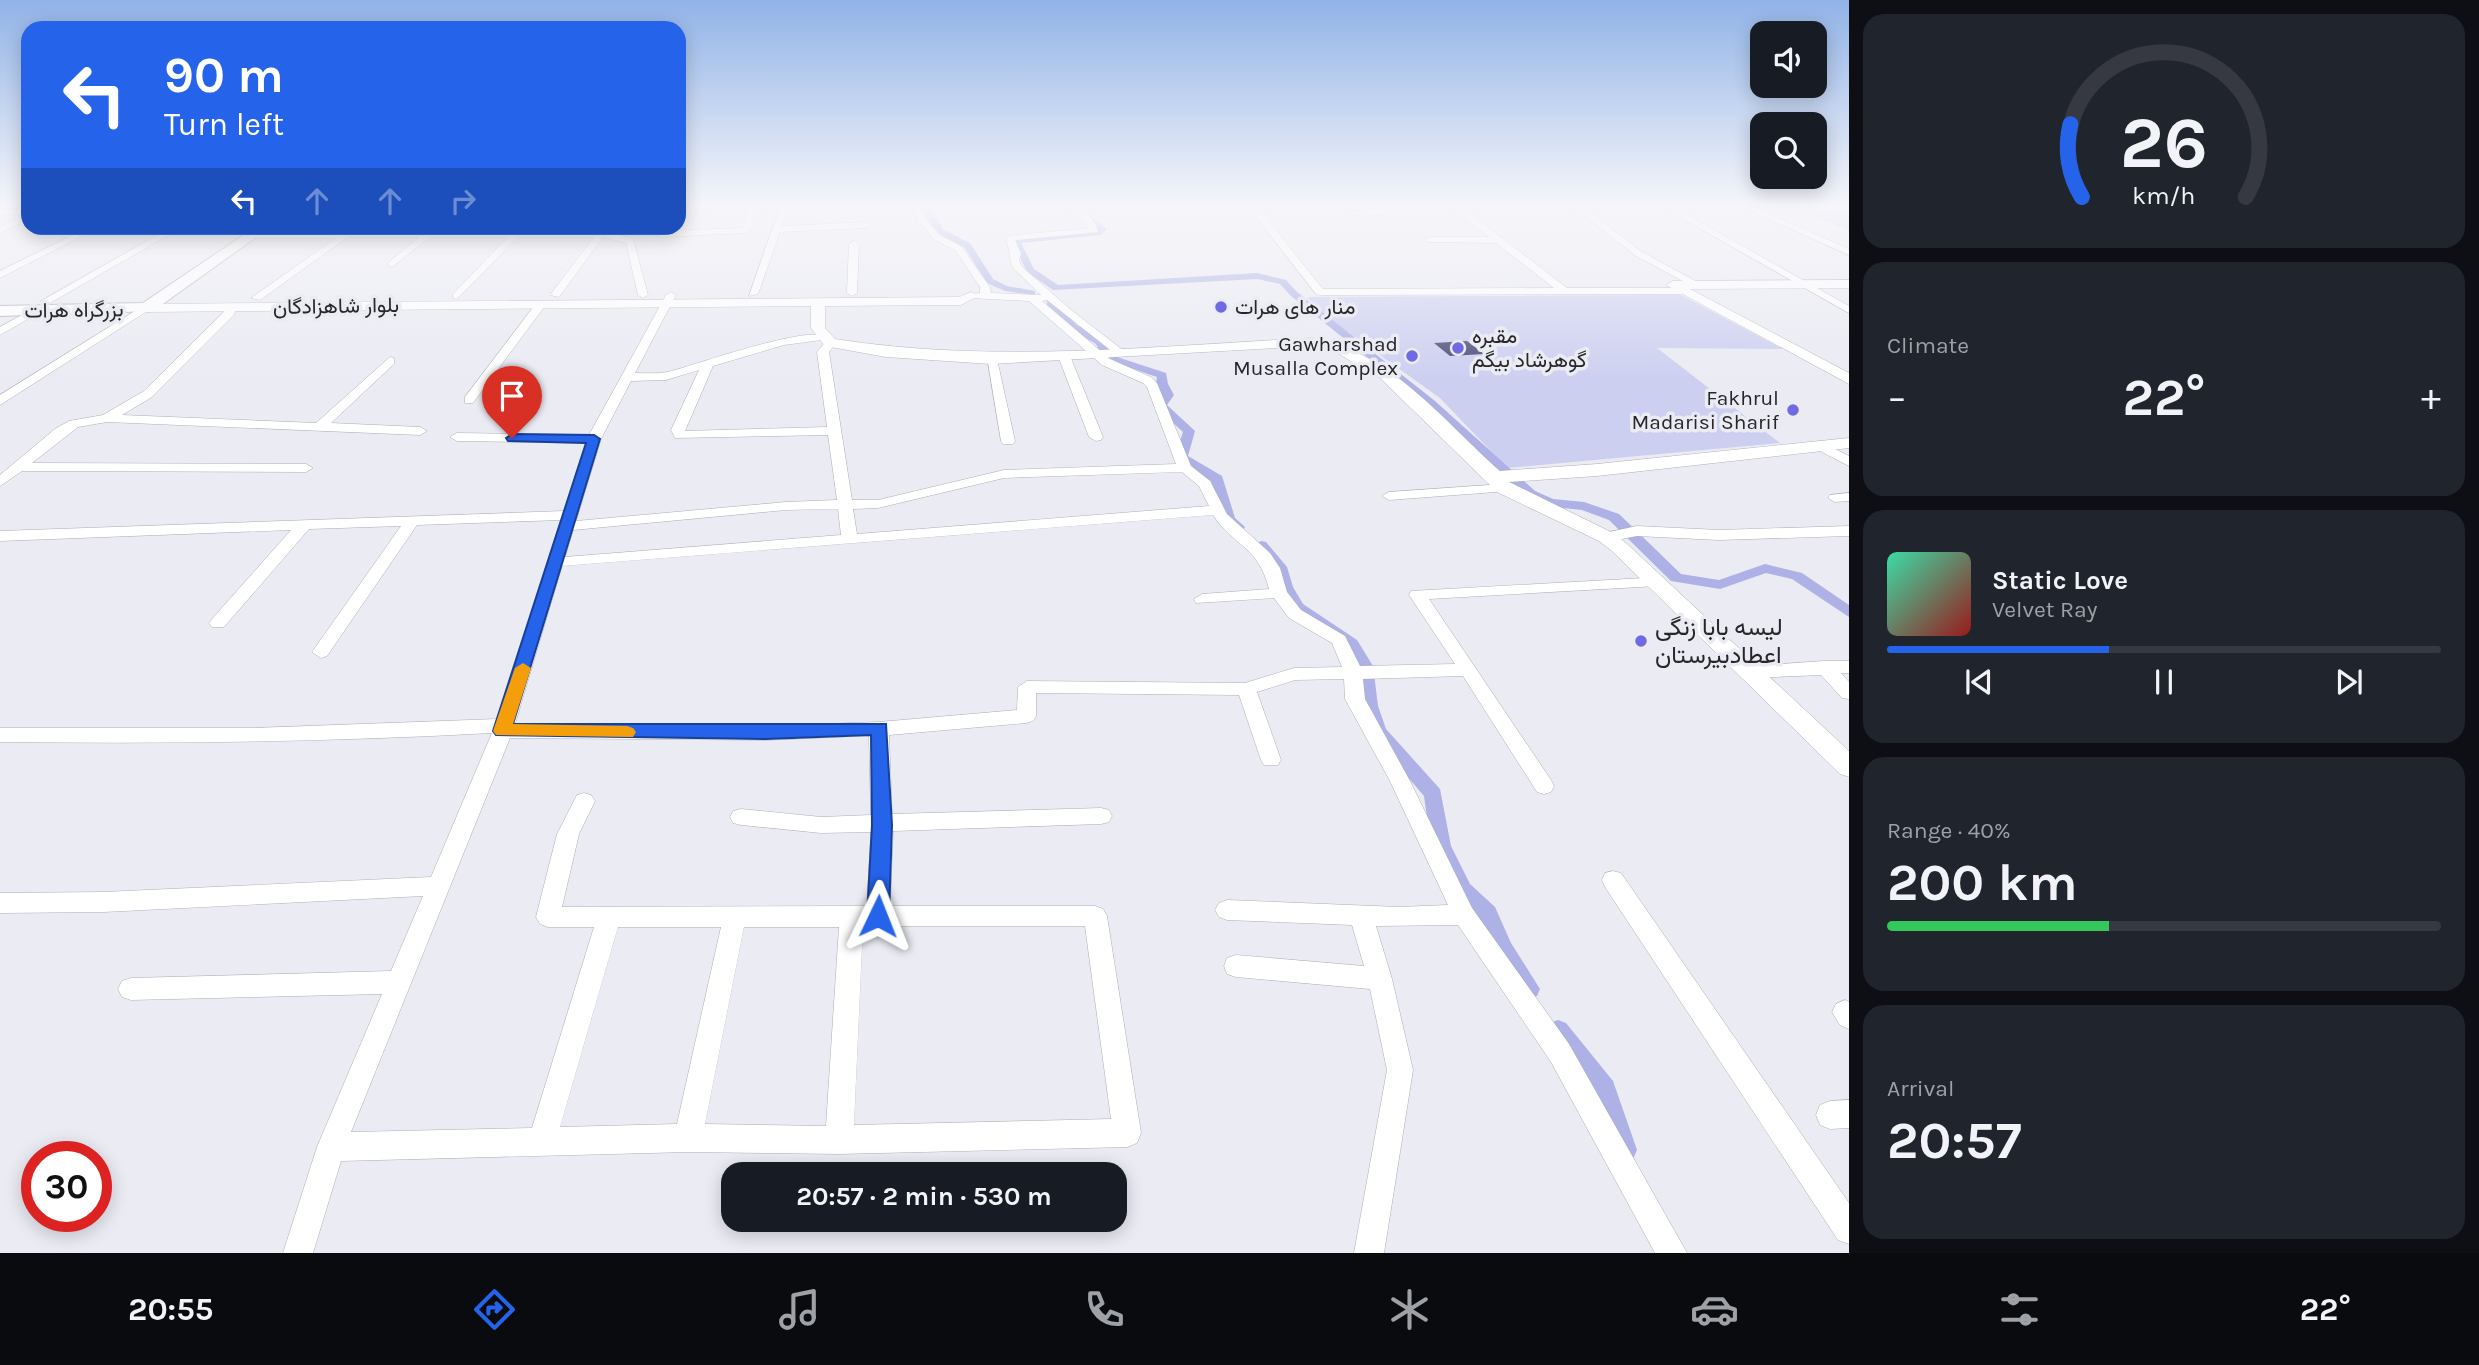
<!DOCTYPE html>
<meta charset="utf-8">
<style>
:root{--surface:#171b24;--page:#20242c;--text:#f1f3f6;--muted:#9ea1a6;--line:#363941;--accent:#2563eb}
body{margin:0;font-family:Karla,Vazirmatn,sans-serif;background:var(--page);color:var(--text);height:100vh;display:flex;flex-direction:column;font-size:26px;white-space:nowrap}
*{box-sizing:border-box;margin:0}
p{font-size:23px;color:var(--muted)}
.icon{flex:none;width:38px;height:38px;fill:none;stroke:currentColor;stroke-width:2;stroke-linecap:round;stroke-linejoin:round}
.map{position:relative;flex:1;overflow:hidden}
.details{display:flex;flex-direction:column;gap:14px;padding:14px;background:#0d0f14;width:630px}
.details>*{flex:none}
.banner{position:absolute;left:21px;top:21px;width:665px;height:214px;border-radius:21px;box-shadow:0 4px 18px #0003;background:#2563eb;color:#fff;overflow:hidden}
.controls{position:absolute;left:1750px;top:21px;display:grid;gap:14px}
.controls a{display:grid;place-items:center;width:77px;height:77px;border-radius:14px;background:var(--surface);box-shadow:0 4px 18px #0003;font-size:35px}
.speed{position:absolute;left:21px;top:1141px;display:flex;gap:14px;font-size:35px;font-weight:700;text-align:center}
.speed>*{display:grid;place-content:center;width:91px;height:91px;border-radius:50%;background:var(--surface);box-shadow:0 4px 18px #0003;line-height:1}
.speed .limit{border:10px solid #d22;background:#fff;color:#111}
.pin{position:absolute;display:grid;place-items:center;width:60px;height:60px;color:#fff;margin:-72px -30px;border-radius:50% 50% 50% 0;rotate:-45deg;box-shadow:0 0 7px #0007}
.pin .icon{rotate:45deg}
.me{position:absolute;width:77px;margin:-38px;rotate:2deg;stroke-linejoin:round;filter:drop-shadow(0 0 5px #0008)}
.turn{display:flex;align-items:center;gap:24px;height:147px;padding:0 28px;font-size:32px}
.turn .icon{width:91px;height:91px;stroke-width:2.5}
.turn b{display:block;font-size:49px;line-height:60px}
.lanes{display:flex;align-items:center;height:66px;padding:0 28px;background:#0003;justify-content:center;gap:35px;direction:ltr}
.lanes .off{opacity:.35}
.big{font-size:52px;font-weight:700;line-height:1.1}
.details .widget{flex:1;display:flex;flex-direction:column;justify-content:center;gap:10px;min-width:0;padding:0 24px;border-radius:21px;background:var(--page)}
.details .dial{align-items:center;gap:0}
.dial svg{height:182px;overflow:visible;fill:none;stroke:var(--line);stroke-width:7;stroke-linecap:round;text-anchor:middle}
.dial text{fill:var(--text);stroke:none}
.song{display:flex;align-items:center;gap:21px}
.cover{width:84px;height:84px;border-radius:10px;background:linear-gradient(135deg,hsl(160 70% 55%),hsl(0 70% 35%))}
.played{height:7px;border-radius:4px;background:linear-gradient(90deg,var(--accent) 40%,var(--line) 40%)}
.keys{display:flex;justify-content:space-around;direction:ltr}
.heat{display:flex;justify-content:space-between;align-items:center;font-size:38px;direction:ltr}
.charge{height:10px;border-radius:5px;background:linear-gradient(90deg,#34c759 40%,var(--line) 0)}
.trip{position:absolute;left:721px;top:1162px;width:406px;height:70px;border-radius:21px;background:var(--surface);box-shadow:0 4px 18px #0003;font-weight:700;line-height:70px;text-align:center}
.tab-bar{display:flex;height:112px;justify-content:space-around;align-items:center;background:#090b0e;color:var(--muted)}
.tab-bar .icon{width:49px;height:49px}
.tab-bar .active{color:var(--accent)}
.tab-bar b{font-size:32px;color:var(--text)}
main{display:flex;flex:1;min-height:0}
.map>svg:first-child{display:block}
</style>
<main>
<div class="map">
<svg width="1849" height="1253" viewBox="0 0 1849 1253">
<rect width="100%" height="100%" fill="#eaebf3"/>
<g fill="#cccff0">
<polygon points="1781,204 1849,204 1849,230"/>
<polygon points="1681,295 1783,349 1657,348 1780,443 1507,468 1440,398 1321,313 1307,297"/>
</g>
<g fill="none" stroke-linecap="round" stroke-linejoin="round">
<g fill="#aeb1e5" fill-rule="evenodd">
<polygon points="920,204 928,204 943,229 970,243 993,279 1007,286 1035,291 1035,295 1005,291 987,283 964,247 937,233 927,220"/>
<polygon points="1067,204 1076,204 1107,229 1101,235 1021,243 1034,269 1058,285 1257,273 1286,280 1297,292 1435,401 1535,491 1553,499 1584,502 1619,514 1681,574 1719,580 1765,564 1802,573 1849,605 1849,617 1792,579 1766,573 1720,589 1671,581 1609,520 1582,510 1545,506 1525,497 1427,405 1291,296 1280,284 1257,279 1053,290 1027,272 1012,242 1025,236 1098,231"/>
<polygon points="1047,301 1053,301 1077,325 1104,340 1108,348 1107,350 1099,350 1096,344 1069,329 1047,305"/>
<polygon points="1111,355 1166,373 1168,384 1174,395 1167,405 1195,431 1188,456 1222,476 1235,518 1245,527 1243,530 1233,530 1222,520 1211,481 1175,457 1183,432 1155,406 1162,395 1156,384 1157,377 1107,360 1107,356"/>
<polygon points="1261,541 1266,542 1287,567 1293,587 1303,604 1357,640 1373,666 1378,706 1386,729 1440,789 1451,846 1470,884 1495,907 1511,943 1540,989 1537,996 1529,999 1521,996 1494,956 1479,919 1456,896 1431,846 1424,796 1369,732 1360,706 1357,666 1345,648 1292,610 1279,587 1273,568 1254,545"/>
<polygon points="1558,1020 1566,1023 1613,1081 1637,1150 1633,1159 1624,1163 1615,1159 1594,1097 1550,1039 1546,1031 1550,1023"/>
</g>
</g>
<polygon fill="#4a4b78" points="1467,341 1484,354 1450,356 1434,343"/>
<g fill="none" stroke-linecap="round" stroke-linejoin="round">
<g stroke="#adaeb5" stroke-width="1">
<g id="minor">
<polygon points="700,204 708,204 702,218 698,221 694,218"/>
<polygon points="751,204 759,204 752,220 754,226 746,233 661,237 656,234 661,231 741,228 745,225 744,220"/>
<polygon points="781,204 789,204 782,226 866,222 870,225 866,228 780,232 758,294 749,296"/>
<path d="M912,204H920L924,217L941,236L961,246L990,287L991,293L1041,295L1012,267L1006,236L1089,228L1064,204C1079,204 1096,218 1098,232L1015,240L1021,254L1019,260L1021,266L1070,309L1124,351L1114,353L1047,300L1042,301L1110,359L1151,377L1157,383L1191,466L1210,481L1227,514L1270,553L1280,568L1287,592L1301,610L1345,636L1360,666L1455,664L1409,595L1411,591L1663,577L1665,581L1657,586L1429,599L1551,780L1554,786L1551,792L1544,794L1537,792L1463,676L1363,679L1365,699L1410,781L1472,908L1569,1044L1687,1253H1655L1551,1062L1458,925L1376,926L1392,979L1413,1070L1384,1253H1354L1387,1070L1370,989L1236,977L1227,974L1224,966L1227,958L1236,955L1364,966L1352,925L1227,920L1219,917L1215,910L1219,903L1227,900L1399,907L1448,905L1390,781L1345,699L1344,679L1295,680L1257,692L1281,760L1278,765H1264L1261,760L1239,695L1036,693V716L1033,721L1026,723L889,735L892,814L1101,808L1109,810L1112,816L1109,822L1101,824L893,831L890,906H1095L1103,909L1107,916L1141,1133L1137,1143L1127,1147L839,1154L688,1152L341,1161L313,1253H283L317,1147L382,994L131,1000L122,997L118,989L122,981L131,978L391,971L423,896L104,912L0,913V893L104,892L431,877L492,733C328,742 164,744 0,742V728H252L497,719L561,520L417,525L327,656L321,658L312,652L401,526L309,529L224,627H212L209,623L212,619L291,530L0,541V531L564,511L586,443L457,441L450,437L457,433L589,435L666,295L671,292L676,295L635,373C646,373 658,374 668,372C696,365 809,324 828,337L822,340L784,345L713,366L685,431L827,427L817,352L826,341H834L836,343L829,352L852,500H878L1004,470L1176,464L1147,387L1143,383L1102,365L1029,301L970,298V294L980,293V287L955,250L935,240L917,220ZM699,370L671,430L675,438L828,435L837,500L786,502L576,521L601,439L631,381L666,380ZM1182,472L1199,486L1209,506L857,534L853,509L878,508L1004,478ZM838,509L841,535L565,557L573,530L786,510ZM1213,515C1234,547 1258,545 1269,589L1202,594L1194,599L1196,603L1274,598L1289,618L1332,643L1342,667L1294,668L1245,683L1027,681L1018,687L1017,710L879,722L767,726L515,724L562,566ZM869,736L871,815L821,817L741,809L733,811L730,817L733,823L741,825L821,833L871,832L867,906L562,907L579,834L595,801L591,795L584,793L577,795L557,834L536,917L540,924L548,927H594L532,1128L351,1132L510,738L767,740ZM863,926H1085L1111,1119L854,1125ZM618,927H721L677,1124L560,1127ZM744,927H839L826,1126L705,1124Z"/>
<polygon points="1246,204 1255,204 1323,289 1554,288 1496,243 1427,242 1425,240 1430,237 1489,237 1448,204 1458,204 1567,288 1681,288 1686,291 1681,294 1320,295 1316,294"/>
<polygon points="1377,204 1386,204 1391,211 1387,214 1350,215 1346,212 1380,209"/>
<polygon points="1569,204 1579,204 1642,252 1701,284 1692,286 1636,256"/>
<polygon points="1657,204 1668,204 1849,306 1849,313"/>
<polygon points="1735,204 1747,204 1849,249 1849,255"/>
<polygon points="0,209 28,210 28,220 0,233 0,227 24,215 0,215"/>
<polygon points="87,228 98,228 0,278 0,271"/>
<polygon points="170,228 181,228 50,303 41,301"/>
<polygon points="517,228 526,228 524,231 598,231 601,228 609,228 607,231 633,239 648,295 643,298 638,295 626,243 603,237 559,297 550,295 594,237 518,237 457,299 453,298 453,294 508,237 430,237 392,267 387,264 389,262 419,237 348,237 260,300 251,298 336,238 251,238 248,237 248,233 514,232"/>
<polygon points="854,241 859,244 857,293 852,296 847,293 849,244"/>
<polygon points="538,301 547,303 473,403 465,403 465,397"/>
<polygon points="231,305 236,308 234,315 152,397 122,415 316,423 390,357 394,358 394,364 331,423 420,427 427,431 420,435 107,422 78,427 32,463 306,464 313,468 306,472 22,471 0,486 0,475 55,429 69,421 103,415 144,391"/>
<polygon points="143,306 152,308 0,405 0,395"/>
<polygon points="35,308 44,310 0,335 0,327"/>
<polygon points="1064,352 1070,356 1103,437 1101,440 1096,441 1089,437 1058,356"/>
<polygon points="987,356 997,359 1015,441 1013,444 1003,444 1001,441"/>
<polygon points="1821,442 1849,456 1849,466 1816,449 1816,443"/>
<polygon points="1504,484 1509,485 1509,491 1389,500 1382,496 1389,492"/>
<polygon points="1849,493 1849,501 1835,502 1828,498 1830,495"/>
<polygon points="1637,526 1719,530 1849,526 1849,536 1719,540 1637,536 1606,542 1598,537 1600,534"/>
<polygon points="1824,661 1849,661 1849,673 1841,673 1849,682 1849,699 1842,698 1821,675 1752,678 1743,672 1752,666"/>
<polygon points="1613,871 1621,873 1849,1203 1849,1244 1838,1240 1605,887 1602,880 1605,873"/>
<polygon points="1845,1000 1849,1002 1849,1029 1840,1025 1832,1012 1836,1004"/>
<polygon points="1849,1100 1849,1128 1830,1129 1820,1125 1816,1115 1820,1105 1830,1101"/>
</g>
</g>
<g stroke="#adaeb5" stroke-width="1">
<g id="major">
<polygon points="1849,280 1849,288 1690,289 1849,373 1849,384 1666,285 1673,281"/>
<path d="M971,292L978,296L961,305L825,306V328L835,339C993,364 1153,346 1312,338C1392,352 1442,420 1500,471L1597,464L1849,438V448L1597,476L1509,482L1613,533L1626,543L1849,751V777L1840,774L1612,551L1599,541L1497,492L1380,378L1332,350L1312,346L991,364L886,357L825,346L811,328V306L147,312L140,308L147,304L959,297Z"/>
</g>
</g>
<g stroke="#adaeb5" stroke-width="2">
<polygon id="highway" points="254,228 269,228 153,311 0,316 0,306 143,303"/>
</g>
<use href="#minor" fill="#fff" fill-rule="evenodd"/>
<use href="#major" fill="#fff" fill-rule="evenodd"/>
<use href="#highway" fill="#fff" fill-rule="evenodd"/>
</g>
<linearGradient id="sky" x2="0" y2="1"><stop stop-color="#91b3e7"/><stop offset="0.54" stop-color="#f6f6fa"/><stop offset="1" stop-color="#f6f6fa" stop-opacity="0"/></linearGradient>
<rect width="1849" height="380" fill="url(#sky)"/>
<polygon fill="#2563eb" stroke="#184099" stroke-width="2" points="512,434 594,435 600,439 513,724 886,724 892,825 889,916 886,923 878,926 870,923 867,916 872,825 871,735 766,739 496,735 493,731 586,443 508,441 506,438"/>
<polygon fill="#f59e0b" points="523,663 531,668 513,724 627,726 633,728 636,732 633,737 496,735 493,731 515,668"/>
<g fill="#6f69e3" stroke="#eaebf3" stroke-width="2.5">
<circle cx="1221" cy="307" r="7"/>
<circle cx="1458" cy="348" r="7"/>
<circle cx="1412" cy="356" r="7"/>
<circle cx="1793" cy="410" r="7"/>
<circle cx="1641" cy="641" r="7"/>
</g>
<g text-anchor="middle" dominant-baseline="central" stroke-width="7" stroke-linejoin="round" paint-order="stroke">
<g font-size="21" fill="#27272a" stroke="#eaebf3">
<text transform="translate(336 306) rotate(-1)">بلوار شاهزادگان</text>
<text transform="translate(74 310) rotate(-1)">بزرگراه هرات</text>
</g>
<g font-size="21" fill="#27272a" stroke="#eaebf3" text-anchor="start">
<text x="1235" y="307">منار های هرات</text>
<text x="1472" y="336">مقبره<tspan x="1472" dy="24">گوهرشاد بیگم</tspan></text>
<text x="1398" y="344" text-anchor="end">Gawharshad<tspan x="1398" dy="24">Musalla Complex</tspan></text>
<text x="1779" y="398" text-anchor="end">Fakhrul<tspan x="1779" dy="24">Madarisi Sharif</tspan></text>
</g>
<g font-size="24" fill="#27272a" stroke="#eaebf3" text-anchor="start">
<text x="1655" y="627">لیسه بابا زنگی<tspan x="1655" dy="28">اعطادبیرستان</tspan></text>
</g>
</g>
</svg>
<div class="controls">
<a><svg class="icon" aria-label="sound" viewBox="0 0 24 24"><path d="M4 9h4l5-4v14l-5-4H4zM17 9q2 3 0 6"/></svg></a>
<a><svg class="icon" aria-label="search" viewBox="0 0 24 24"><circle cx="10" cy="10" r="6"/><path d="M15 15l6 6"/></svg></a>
</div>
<div class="speed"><div class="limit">30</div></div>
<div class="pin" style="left:512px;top:438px;background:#d93025"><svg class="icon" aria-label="arrive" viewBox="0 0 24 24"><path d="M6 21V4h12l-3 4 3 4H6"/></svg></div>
<svg class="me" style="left:878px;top:916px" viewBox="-20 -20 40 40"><path d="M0-17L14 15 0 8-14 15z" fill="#2563eb" stroke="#fff" stroke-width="4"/></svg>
<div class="trip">20:57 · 2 min · 530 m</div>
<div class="banner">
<div class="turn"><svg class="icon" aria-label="left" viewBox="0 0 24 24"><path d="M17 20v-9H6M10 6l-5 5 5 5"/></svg><div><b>90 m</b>Turn left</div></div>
<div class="lanes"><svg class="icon" aria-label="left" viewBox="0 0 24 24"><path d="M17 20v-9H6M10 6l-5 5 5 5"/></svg><svg class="icon off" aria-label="ahead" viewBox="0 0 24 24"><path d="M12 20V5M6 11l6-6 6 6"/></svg><svg class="icon off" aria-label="ahead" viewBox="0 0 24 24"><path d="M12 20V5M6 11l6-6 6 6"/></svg><svg class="icon off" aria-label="right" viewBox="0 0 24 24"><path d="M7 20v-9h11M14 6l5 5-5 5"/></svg></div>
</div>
</div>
<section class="details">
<div class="widget dial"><svg viewBox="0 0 100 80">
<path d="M14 69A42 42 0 1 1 86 69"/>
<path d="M14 69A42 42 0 0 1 9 37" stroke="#2563eb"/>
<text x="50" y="56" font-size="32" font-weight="700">26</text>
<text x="50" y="72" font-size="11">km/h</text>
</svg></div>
<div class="widget"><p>Climate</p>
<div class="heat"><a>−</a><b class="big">22°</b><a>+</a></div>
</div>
<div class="widget">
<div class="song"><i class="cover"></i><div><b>Static Love</b><p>Velvet Ray</p></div></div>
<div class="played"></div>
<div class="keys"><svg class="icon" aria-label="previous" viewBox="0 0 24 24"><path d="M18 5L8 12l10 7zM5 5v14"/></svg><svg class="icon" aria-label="pause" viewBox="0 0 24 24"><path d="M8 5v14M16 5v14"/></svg><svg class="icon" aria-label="next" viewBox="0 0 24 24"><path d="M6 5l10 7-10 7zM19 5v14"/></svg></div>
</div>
<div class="widget"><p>Range · 40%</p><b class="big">200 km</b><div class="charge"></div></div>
<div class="widget"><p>Arrival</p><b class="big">20:57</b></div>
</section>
</main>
<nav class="tab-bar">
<b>20:55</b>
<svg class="icon active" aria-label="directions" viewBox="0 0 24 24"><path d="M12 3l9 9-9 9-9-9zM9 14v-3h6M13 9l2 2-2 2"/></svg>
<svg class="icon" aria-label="music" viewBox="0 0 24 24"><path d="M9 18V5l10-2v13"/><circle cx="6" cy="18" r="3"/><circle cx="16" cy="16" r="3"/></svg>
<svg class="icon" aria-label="phone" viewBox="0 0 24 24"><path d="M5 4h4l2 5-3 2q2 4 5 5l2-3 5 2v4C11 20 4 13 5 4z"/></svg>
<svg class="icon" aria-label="climate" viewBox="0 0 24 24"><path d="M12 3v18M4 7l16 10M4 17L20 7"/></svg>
<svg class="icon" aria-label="car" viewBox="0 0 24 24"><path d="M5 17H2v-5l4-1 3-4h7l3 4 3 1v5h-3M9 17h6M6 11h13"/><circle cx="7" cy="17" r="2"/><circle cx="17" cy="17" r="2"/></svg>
<svg class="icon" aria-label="filters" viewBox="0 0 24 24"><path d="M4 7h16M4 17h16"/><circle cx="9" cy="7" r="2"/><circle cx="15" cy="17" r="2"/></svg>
<b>22°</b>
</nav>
